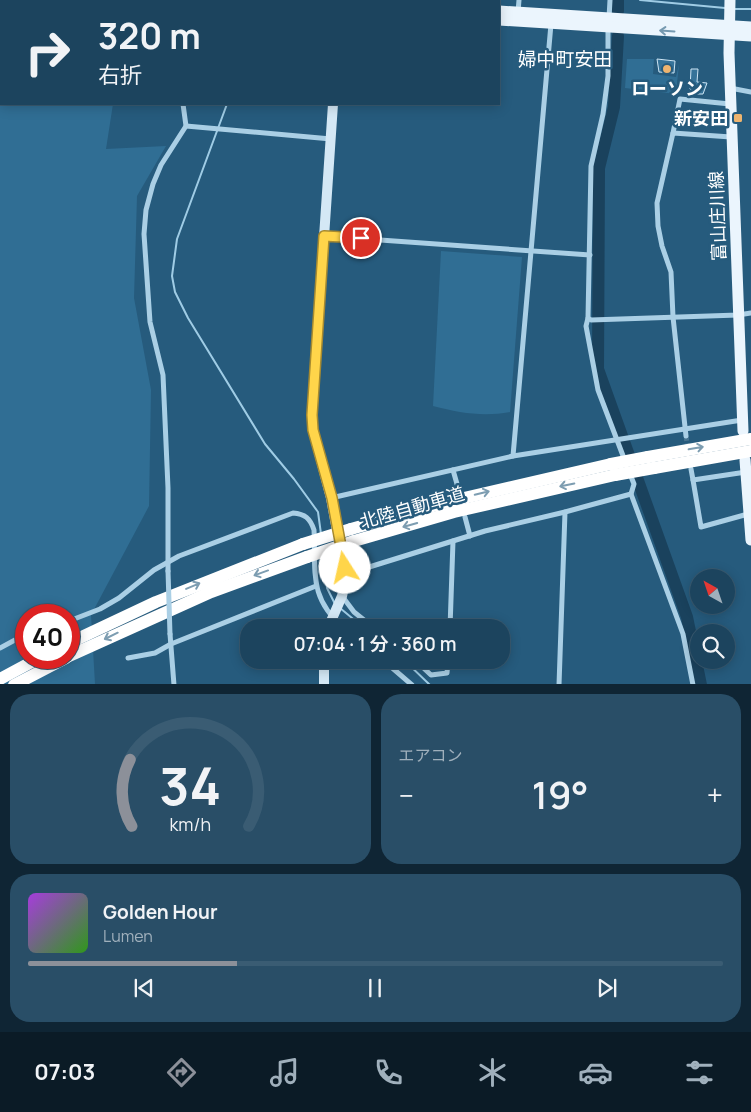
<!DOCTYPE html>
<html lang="ja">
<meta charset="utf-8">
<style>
:root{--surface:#1c445e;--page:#294e67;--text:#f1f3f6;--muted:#a0b0bc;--line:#3a5c73;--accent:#8c9099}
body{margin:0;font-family:Manrope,"Noto Sans JP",sans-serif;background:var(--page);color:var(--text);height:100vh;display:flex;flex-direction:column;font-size:19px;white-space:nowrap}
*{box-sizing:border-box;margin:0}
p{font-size:16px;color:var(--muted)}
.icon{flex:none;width:28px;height:28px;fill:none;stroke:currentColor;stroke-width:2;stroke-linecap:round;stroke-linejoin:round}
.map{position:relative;height:684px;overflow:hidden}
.side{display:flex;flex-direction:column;gap:10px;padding:10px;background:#0f2534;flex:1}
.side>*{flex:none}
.banner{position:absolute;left:0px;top:0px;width:500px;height:105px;box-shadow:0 2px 12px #0003,0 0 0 1px var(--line);background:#1c445e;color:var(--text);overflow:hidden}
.needle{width:32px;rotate:320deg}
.controls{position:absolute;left:690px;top:569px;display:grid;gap:10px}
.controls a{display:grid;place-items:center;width:45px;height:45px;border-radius:50%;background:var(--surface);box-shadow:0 2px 12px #0003,0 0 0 1px var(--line);font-size:25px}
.speed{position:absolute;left:15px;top:604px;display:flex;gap:10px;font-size:25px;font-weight:700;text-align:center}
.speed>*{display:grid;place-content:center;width:65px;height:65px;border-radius:50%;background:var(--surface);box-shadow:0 2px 12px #0003,0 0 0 1px var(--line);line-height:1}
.speed .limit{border:8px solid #d22;background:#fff;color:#111}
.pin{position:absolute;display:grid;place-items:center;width:42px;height:42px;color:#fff;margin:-21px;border:2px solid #fff;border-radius:50%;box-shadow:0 1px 5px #0007}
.me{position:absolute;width:55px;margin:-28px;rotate:350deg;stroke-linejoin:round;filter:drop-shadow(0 0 4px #0008)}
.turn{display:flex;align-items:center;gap:18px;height:105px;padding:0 15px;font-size:22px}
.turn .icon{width:65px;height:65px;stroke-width:2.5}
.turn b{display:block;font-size:35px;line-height:42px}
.big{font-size:38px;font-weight:600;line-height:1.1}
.side .tile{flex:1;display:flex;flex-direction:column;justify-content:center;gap:8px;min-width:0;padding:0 18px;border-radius:20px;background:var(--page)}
.side .dial{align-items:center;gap:0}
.dial svg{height:130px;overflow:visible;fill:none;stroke:var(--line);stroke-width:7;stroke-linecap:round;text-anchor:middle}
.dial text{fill:var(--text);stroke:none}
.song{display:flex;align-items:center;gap:15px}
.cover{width:60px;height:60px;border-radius:8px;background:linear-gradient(135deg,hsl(280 70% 55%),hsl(110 70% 35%))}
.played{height:5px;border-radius:2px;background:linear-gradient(90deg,var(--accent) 30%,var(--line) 30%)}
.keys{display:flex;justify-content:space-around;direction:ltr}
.heat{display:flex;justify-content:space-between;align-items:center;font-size:28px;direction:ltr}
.side .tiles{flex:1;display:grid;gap:10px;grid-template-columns:1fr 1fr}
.tile:last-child{grid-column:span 2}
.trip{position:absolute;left:240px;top:619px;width:270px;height:50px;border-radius:20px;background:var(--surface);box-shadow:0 2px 12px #0003,0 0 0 1px var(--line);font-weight:600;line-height:50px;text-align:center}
.menu{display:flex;height:80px;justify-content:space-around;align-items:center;background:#0b1b26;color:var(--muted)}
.menu .icon{width:35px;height:35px}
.menu .on{color:var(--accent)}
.menu b{font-size:22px;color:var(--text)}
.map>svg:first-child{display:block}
</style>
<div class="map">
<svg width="751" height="685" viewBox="0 0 751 685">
<rect width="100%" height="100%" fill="#265b7d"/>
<g fill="#306e94" fill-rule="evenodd">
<path d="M0,0H165L1,1V104H113L106,149L166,146L137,196L134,298L151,390L149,506L91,615L95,684L0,685ZM26,615H69V658H26Z"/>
<polygon points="627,59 654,59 653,74 676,77 679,64 676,94 625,88"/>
<path d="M441,251L522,257L510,412C483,417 460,413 433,406Z"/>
</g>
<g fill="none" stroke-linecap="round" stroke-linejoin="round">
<g stroke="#9fcce5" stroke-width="2">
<polyline points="640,0 725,8"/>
<polyline points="266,1 266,0"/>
<polyline points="735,9 751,9"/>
<polyline points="227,104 177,239 172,276 175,292 188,318 265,444 294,479 318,512 321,534"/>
<polyline points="323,556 327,588 335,604"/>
<polyline points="340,608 364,628"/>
<polyline points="404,660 430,685"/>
</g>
<g stroke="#1a425d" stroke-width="12">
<polyline points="618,11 618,0"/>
<polyline points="618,36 614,107 599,168 598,369 687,617 701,685"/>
</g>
</g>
<g fill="#367399" stroke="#cde5f4">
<polygon points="657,59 675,61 674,73 659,72"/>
<polygon points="691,69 698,69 697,82 707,83 703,94 694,94 695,89 690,89"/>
</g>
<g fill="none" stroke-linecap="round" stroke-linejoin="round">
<g stroke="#477490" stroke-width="5" stroke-dasharray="5 2.5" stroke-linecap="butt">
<polyline points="215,1 216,0"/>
<polyline points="686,436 688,450"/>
</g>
<polyline stroke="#477490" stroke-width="11" stroke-dasharray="11 5.5" stroke-linecap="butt" points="143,0 161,1"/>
<g stroke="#aacfe5" stroke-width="5">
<polyline points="518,12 519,0"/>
<polyline points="609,18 610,0"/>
<polyline points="608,26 608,76 603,114 591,166 588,318 591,320 738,315 751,313"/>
<polyline points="730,88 751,92"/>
<polyline points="186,126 331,139"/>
<polyline points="673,133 680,99 730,104"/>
<polyline points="324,236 590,255"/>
<polyline points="588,318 586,326 598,390 625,461"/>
<polyline points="686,436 673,317 671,272 662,246 658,226 657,203 673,133 731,137"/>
<polyline points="513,456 551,24"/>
<polyline points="691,469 693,480"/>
<polyline points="453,470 459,491"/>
<polyline points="746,472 693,480 701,527 748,514"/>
<polyline points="630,474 634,484 631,494 683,634 693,685"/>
<polyline points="331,498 513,456 742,420"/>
<polyline points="465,517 470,536"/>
<polyline points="345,568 366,568 485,531 565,512 631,494"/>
<polyline points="168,571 168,488 163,375 150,322 144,234 146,210 153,184 161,165 186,126 183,104"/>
<polyline points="342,596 354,612 374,628"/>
<path d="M69,621L100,609L119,598L154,570L179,556L293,513C305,514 310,518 314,530C316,571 308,598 344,628"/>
<polyline points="450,628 453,541"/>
<polyline points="170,634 174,685"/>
<polyline points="0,648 26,634"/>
<polyline points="128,658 155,653 171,644 316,586"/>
<polyline points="383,660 412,685"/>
<polyline points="415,660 431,675 447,673 448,660"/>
<polyline points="559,685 565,512"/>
</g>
<g stroke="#d4e8f5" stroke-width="10">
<polyline points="328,628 342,596 346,579 331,498 313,430 312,415 333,104"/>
<polyline points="324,685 324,660"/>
</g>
<g stroke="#ebf5fd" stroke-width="11">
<polyline points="343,0 360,1"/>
<polyline points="730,0 729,53 743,431"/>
<polyline points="499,11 751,27"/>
<polyline points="499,20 751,36"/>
<polyline points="745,460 751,540"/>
</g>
<g stroke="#fff" stroke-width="12">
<polyline points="648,457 751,439"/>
<polyline points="654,468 751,451"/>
<polyline points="351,529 451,501 611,464"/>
<polyline points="354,541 454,512 615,475"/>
<polyline points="69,643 156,602 303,544"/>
<polyline points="69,656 211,592 307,557"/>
<polyline points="0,679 39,658"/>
<polyline points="14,685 66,658"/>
</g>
<polyline stroke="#aacfe5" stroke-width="5" points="168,571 170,634"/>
<g stroke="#fff" stroke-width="12">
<polyline points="611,464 648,457"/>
<polyline points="615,475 654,468"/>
<polyline points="303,544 351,529"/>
<polyline points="307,557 354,541"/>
</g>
</g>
<defs><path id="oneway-shaft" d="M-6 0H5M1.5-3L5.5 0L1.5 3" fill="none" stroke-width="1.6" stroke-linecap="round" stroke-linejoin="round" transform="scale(1.25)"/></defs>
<use stroke="#7599b0" href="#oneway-shaft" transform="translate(667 31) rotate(-176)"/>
<g stroke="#7d9db1">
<use href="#oneway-shaft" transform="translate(696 448) rotate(-10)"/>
<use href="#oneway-shaft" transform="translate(567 485) rotate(168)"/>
<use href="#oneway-shaft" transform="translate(482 493) rotate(-14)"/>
<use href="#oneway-shaft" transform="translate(410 525) rotate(164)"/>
<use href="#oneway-shaft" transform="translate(261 573) rotate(160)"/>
<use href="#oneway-shaft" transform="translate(193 586) rotate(-23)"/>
<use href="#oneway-shaft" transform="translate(111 636) rotate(154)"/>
</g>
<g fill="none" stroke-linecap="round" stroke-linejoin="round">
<g stroke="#a68a30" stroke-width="12">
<polyline id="route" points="345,568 332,498 313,430 312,415 324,236 361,238"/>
</g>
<use href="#route" stroke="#ffd54a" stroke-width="9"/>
</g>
<g fill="#eeb46f" stroke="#265b7d" stroke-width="2">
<circle cx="667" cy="69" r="5"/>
<rect x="733" y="113" width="10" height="10" rx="2.5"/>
</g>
<g text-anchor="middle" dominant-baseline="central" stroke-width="5" stroke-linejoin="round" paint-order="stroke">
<g font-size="18" font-weight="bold" fill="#fff" stroke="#265b7d">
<text x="667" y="88">ローソン</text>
<text x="728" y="118" text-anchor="end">新安田</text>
</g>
<g font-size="18" fill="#fff" stroke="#265b7d">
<text transform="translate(717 216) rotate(-92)">富山庄川線</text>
<text transform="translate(412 507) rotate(-16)">北陸自動車道</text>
</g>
<g font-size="19" fill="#fff" stroke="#265b7d">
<text x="565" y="59">婦中町安田</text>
</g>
</g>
</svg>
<div class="controls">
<a><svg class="needle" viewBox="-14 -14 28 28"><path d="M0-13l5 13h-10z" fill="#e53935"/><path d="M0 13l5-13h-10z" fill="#a0b0bc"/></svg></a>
<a><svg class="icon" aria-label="search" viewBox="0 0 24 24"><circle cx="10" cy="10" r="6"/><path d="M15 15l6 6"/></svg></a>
</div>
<div class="speed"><div class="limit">40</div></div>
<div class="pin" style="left:361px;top:238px;background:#d93025"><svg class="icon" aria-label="arrive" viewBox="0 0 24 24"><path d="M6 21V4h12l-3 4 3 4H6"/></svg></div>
<svg class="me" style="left:345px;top:568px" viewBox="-20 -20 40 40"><circle r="19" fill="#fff"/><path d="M0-13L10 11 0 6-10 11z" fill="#ffd54a"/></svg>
<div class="trip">07:04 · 1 分 · 360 m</div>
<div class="banner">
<div class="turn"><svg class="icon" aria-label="right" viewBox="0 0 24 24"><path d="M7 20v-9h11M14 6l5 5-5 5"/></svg><div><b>320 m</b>右折</div></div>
</div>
</div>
<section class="side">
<div class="tiles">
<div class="tile dial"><svg viewBox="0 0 100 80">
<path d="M14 69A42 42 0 1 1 86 69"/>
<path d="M14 69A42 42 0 0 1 13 28" stroke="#8c9099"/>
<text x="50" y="56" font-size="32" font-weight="700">34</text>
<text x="50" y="72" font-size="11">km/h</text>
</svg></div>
<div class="tile"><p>エアコン</p>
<div class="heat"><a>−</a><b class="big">19°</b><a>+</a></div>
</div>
<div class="tile">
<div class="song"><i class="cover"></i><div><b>Golden Hour</b><p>Lumen</p></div></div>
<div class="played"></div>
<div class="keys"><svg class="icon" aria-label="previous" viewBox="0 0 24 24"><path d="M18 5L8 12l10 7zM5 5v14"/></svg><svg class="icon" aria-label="pause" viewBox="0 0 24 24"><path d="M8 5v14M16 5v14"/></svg><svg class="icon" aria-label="next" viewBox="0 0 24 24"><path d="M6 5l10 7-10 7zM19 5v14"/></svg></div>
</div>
</div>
</section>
<nav class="menu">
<b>07:03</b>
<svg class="icon on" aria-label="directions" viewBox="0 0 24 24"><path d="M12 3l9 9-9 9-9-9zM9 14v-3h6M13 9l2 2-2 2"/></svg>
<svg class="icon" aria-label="music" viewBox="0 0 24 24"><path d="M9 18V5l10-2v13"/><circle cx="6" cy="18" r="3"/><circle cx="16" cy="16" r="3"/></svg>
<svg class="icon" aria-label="phone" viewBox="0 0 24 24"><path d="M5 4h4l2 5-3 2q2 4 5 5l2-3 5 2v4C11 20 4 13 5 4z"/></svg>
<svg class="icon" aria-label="climate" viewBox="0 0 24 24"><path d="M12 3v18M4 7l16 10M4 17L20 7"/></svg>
<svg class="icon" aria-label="car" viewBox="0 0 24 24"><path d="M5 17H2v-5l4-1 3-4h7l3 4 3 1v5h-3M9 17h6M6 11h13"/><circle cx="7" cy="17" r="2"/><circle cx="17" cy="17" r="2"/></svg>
<svg class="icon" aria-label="filters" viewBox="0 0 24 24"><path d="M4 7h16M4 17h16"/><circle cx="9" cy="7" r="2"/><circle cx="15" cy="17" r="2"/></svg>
</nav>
